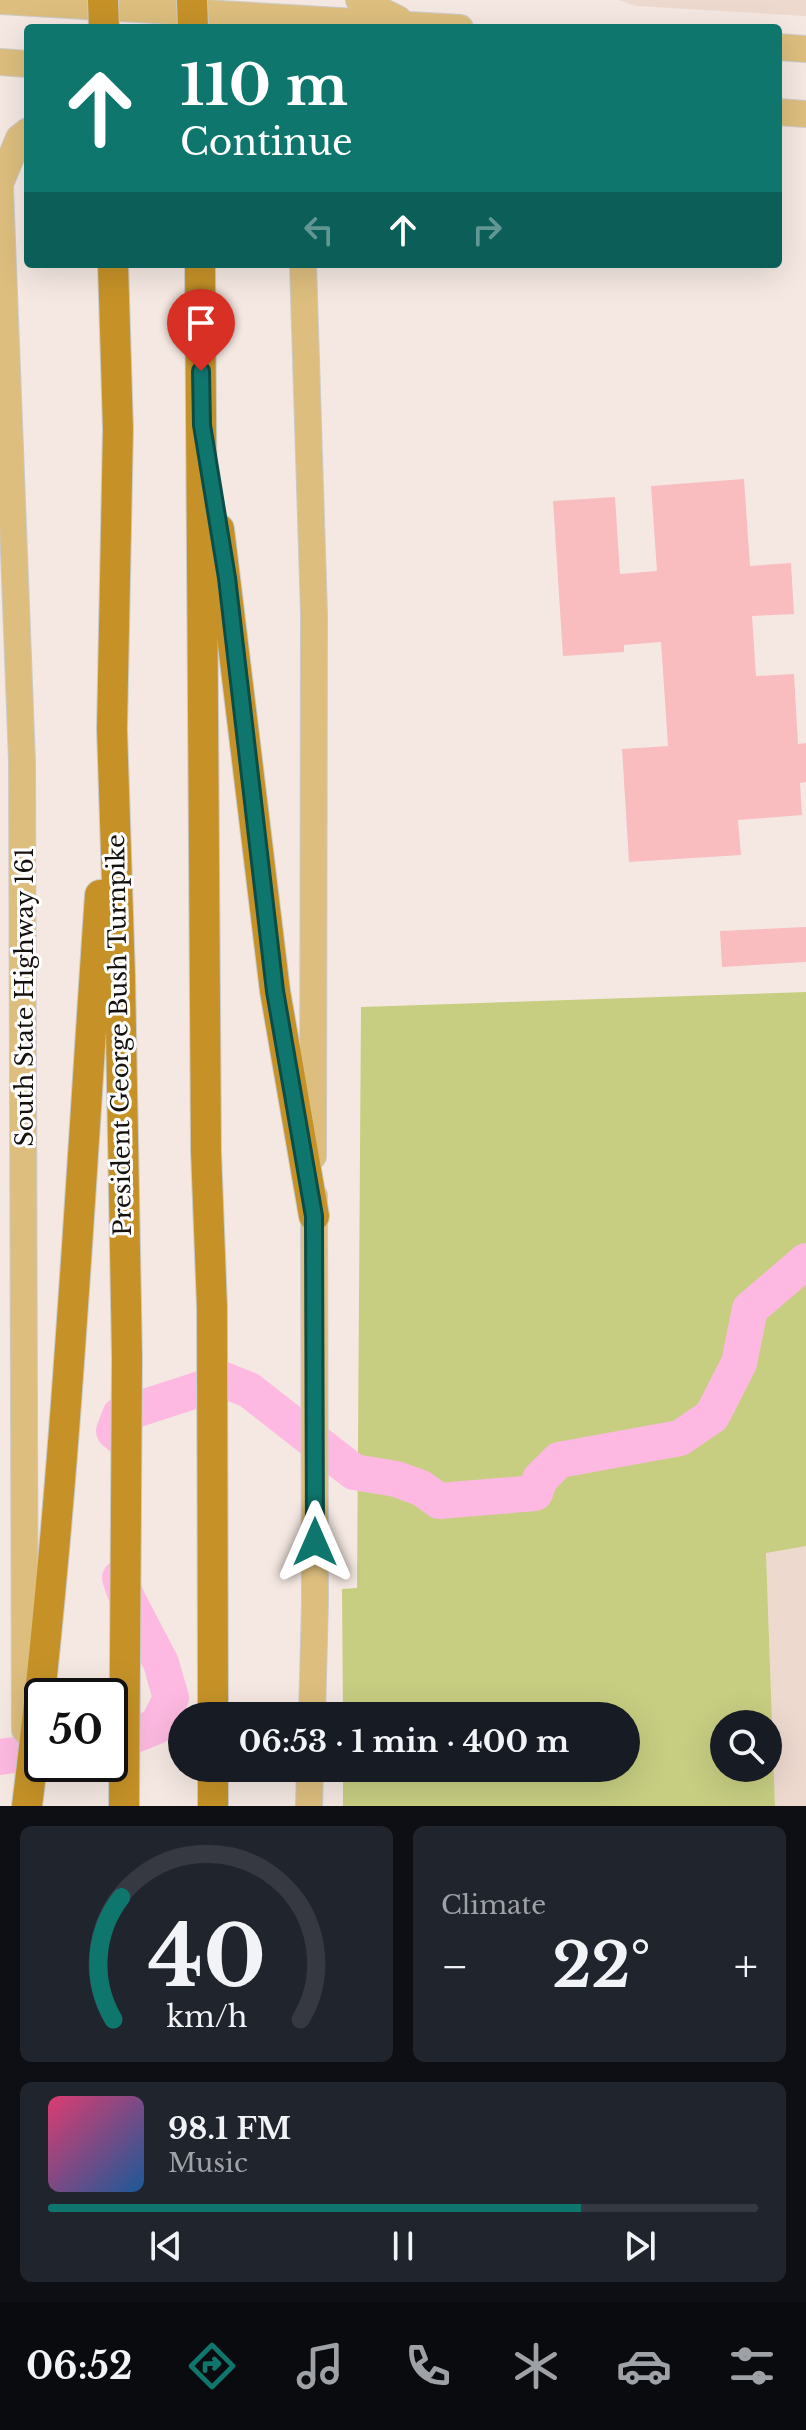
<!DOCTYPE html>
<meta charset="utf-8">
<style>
:root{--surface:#171b24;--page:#20242c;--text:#f1f3f6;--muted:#9ea1a6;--line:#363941;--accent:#0f766e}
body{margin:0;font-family:"Libre Baskerville",serif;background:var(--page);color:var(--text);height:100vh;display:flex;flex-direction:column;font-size:30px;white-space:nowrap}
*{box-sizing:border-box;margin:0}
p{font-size:26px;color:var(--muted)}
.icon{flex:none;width:44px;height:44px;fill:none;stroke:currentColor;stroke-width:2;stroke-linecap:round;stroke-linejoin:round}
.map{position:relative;height:1806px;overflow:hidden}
.drawer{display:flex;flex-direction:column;gap:20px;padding:20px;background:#0d0f14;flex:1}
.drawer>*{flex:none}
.guide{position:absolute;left:24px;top:24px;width:758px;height:244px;border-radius:8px;box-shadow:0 8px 32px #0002;background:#0f766e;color:#fff;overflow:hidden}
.controls{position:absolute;left:710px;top:1710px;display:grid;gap:16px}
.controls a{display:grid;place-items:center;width:72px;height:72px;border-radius:50%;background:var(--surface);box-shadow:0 8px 32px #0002;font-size:40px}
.speed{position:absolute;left:24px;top:1678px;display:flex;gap:16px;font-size:40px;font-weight:700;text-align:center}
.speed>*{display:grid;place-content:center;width:104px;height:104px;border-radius:50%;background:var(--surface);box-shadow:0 8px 32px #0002;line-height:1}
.speed .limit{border:4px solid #111;border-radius:12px;background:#fff;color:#111}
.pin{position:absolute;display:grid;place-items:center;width:68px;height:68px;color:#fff;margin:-82px -34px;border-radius:50% 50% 50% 0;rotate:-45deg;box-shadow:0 0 8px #0007}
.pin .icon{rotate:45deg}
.me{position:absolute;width:88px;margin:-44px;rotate:0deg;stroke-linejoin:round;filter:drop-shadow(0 0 6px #0008)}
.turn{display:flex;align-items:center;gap:28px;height:168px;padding:0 24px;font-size:36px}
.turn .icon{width:104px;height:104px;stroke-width:2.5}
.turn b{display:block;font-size:56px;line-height:68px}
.lanes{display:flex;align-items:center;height:76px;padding:0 24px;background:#0003;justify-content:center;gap:40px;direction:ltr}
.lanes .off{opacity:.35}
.big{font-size:60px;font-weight:700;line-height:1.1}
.drawer .widget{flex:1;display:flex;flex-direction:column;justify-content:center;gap:12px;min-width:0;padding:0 28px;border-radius:12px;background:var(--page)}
.drawer .dial{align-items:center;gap:0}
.dial svg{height:208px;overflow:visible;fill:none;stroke:var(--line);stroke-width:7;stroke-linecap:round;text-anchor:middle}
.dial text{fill:var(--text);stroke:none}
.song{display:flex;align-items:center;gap:24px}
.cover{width:96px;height:96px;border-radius:12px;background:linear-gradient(135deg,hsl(340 70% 55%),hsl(210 70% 35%))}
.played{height:8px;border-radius:4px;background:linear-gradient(90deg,var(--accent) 75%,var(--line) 75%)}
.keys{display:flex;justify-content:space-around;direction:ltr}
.heat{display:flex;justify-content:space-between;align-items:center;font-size:44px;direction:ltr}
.drawer .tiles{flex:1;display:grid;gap:20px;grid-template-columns:1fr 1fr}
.widget:last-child{grid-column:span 2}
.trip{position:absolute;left:168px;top:1702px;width:472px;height:80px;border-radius:40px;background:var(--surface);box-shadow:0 8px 32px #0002;font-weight:700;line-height:80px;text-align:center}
.dock{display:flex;height:128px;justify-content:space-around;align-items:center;background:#090b0e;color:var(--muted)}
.dock .icon{width:56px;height:56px}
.dock .current{color:var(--accent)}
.dock b{font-size:36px;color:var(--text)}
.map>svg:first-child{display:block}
</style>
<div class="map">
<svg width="806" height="1806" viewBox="0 0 806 1806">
<rect width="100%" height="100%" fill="#f5e8e2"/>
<g fill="#eed9cf">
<polygon points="619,0 806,0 806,16 636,6"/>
<polygon points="806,1546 806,1806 775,1806 766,1552"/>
</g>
<path fill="#c7ce82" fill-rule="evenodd" d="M806,992V1546L766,1553L775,1806H343V1768H626V1716H343L342,1589L357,1588L361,1007ZM724,1724H768V1768H724Z"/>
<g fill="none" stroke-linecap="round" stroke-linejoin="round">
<g stroke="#fdb9e1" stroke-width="36">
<polyline points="121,1437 114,1431 120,1415 203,1388 219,1378 249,1390 354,1472 396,1479 421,1488 439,1501 535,1493 540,1479 559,1460 680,1438 712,1416 739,1363 750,1309 806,1261"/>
<polyline points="110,1745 157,1726 171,1698 161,1663 127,1598 120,1578"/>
<polyline points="0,1757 42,1751"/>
</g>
</g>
<g fill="#f9bdc0">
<polygon points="744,479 750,566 791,563 794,614 752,616 756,676 794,674 798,744 806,743 806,782 800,783 802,815 738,820 741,855 629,862 622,749 668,746 661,642 624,645 624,652 563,656 553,501 615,497 620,574 657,571 651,486"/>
<polygon points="806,927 806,962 722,967 720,931"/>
</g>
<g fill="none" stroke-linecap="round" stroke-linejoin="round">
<g stroke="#cccbca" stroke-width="28">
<g id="major">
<polyline points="359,0 398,19"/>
<polyline points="0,1 460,28"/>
<polyline points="778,47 806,49"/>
<polyline points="0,62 28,64"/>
<polyline points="778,112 806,114"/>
<polyline points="0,184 19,138 28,131"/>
<polyline points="0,188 22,761 25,1730"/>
<polyline points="303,264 314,614 313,1156"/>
<polyline points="312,1716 315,1602 314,1196"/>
<polyline points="309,1806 310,1768"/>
</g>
</g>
<g stroke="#cccbca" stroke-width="32">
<g id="highway">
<polyline points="113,264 118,429 112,729 120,976 127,1358 124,1806"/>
<polyline points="200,264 206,1151 212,1307 213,1716"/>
<polyline points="219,529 275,991 314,1216"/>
<polyline points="213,1768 213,1806"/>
<path d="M27,1806C65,1504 79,1199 100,895"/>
</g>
</g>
<use href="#major" stroke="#ddbe7e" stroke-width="26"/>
<use href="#highway" stroke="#c69228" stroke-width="30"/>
<g stroke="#cccbca" stroke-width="32" stroke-linecap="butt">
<g id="highway-bridge">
<polyline points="103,0 104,28"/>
<polyline points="192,0 193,28"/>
</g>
</g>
<use href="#highway-bridge" stroke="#c69228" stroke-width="30"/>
</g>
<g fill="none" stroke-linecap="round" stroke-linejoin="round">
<g stroke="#0a4d48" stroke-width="20">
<polyline id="route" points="201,371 202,425 227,578 275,991 314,1216 315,1542"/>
</g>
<use href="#route" stroke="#0f766e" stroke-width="14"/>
</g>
<g text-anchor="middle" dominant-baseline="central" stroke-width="6" stroke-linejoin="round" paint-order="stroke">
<g font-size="24" fill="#161210" stroke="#fff">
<text transform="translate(24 997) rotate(-90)">South State Highway 161</text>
<text transform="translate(119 1035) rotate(-91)">President George Bush Turnpike</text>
</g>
</g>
</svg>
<div class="controls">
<a><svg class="icon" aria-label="search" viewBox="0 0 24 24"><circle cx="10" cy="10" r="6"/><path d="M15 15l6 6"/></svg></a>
</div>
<div class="speed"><div class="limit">50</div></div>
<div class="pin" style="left:201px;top:371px;background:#d93025"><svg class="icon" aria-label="arrive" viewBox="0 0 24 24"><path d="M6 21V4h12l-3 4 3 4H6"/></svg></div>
<svg class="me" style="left:315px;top:1542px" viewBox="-20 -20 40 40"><path d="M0-17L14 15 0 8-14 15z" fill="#0f766e" stroke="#fff" stroke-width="4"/></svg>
<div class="trip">06:53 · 1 min · 400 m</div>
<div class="guide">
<div class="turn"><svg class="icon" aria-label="ahead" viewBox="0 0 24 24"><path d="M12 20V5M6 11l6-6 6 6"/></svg><div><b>110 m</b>Continue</div></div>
<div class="lanes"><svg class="icon off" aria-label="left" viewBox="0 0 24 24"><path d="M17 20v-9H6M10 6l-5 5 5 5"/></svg><svg class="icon" aria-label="ahead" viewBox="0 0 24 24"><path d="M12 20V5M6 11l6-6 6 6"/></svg><svg class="icon off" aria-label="right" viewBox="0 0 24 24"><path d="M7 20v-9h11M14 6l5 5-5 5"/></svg></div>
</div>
</div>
<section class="drawer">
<div class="tiles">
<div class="widget dial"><svg viewBox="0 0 100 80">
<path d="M14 69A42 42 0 1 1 86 69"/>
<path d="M14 69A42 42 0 0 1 17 22" stroke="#0f766e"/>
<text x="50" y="56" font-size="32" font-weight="700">40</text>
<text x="50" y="72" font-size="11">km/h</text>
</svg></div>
<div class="widget"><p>Climate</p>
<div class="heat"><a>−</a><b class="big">22°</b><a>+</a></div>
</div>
<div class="widget">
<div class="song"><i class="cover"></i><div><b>98.1 FM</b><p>Music</p></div></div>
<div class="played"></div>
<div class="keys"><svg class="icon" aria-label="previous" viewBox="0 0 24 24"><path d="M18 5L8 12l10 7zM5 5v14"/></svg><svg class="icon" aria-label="pause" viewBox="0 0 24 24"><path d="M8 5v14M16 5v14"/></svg><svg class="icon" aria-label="next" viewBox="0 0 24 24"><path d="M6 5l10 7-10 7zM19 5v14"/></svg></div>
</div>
</div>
</section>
<nav class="dock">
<b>06:52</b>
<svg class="icon current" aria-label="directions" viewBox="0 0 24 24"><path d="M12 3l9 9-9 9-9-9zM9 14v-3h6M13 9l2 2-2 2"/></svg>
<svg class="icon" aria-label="music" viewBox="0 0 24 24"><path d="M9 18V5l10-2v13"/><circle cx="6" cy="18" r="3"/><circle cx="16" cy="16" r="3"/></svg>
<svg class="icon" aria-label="phone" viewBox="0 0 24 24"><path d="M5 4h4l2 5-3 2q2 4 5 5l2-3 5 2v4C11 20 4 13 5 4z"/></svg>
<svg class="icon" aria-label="climate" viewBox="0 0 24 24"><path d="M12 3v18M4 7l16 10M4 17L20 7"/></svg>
<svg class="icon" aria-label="car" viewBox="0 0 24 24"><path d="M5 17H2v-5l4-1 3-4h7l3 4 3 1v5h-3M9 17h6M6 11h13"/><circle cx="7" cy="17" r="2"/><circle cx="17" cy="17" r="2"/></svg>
<svg class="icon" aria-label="filters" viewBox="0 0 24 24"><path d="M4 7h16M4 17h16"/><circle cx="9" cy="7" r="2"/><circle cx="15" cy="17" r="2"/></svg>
</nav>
